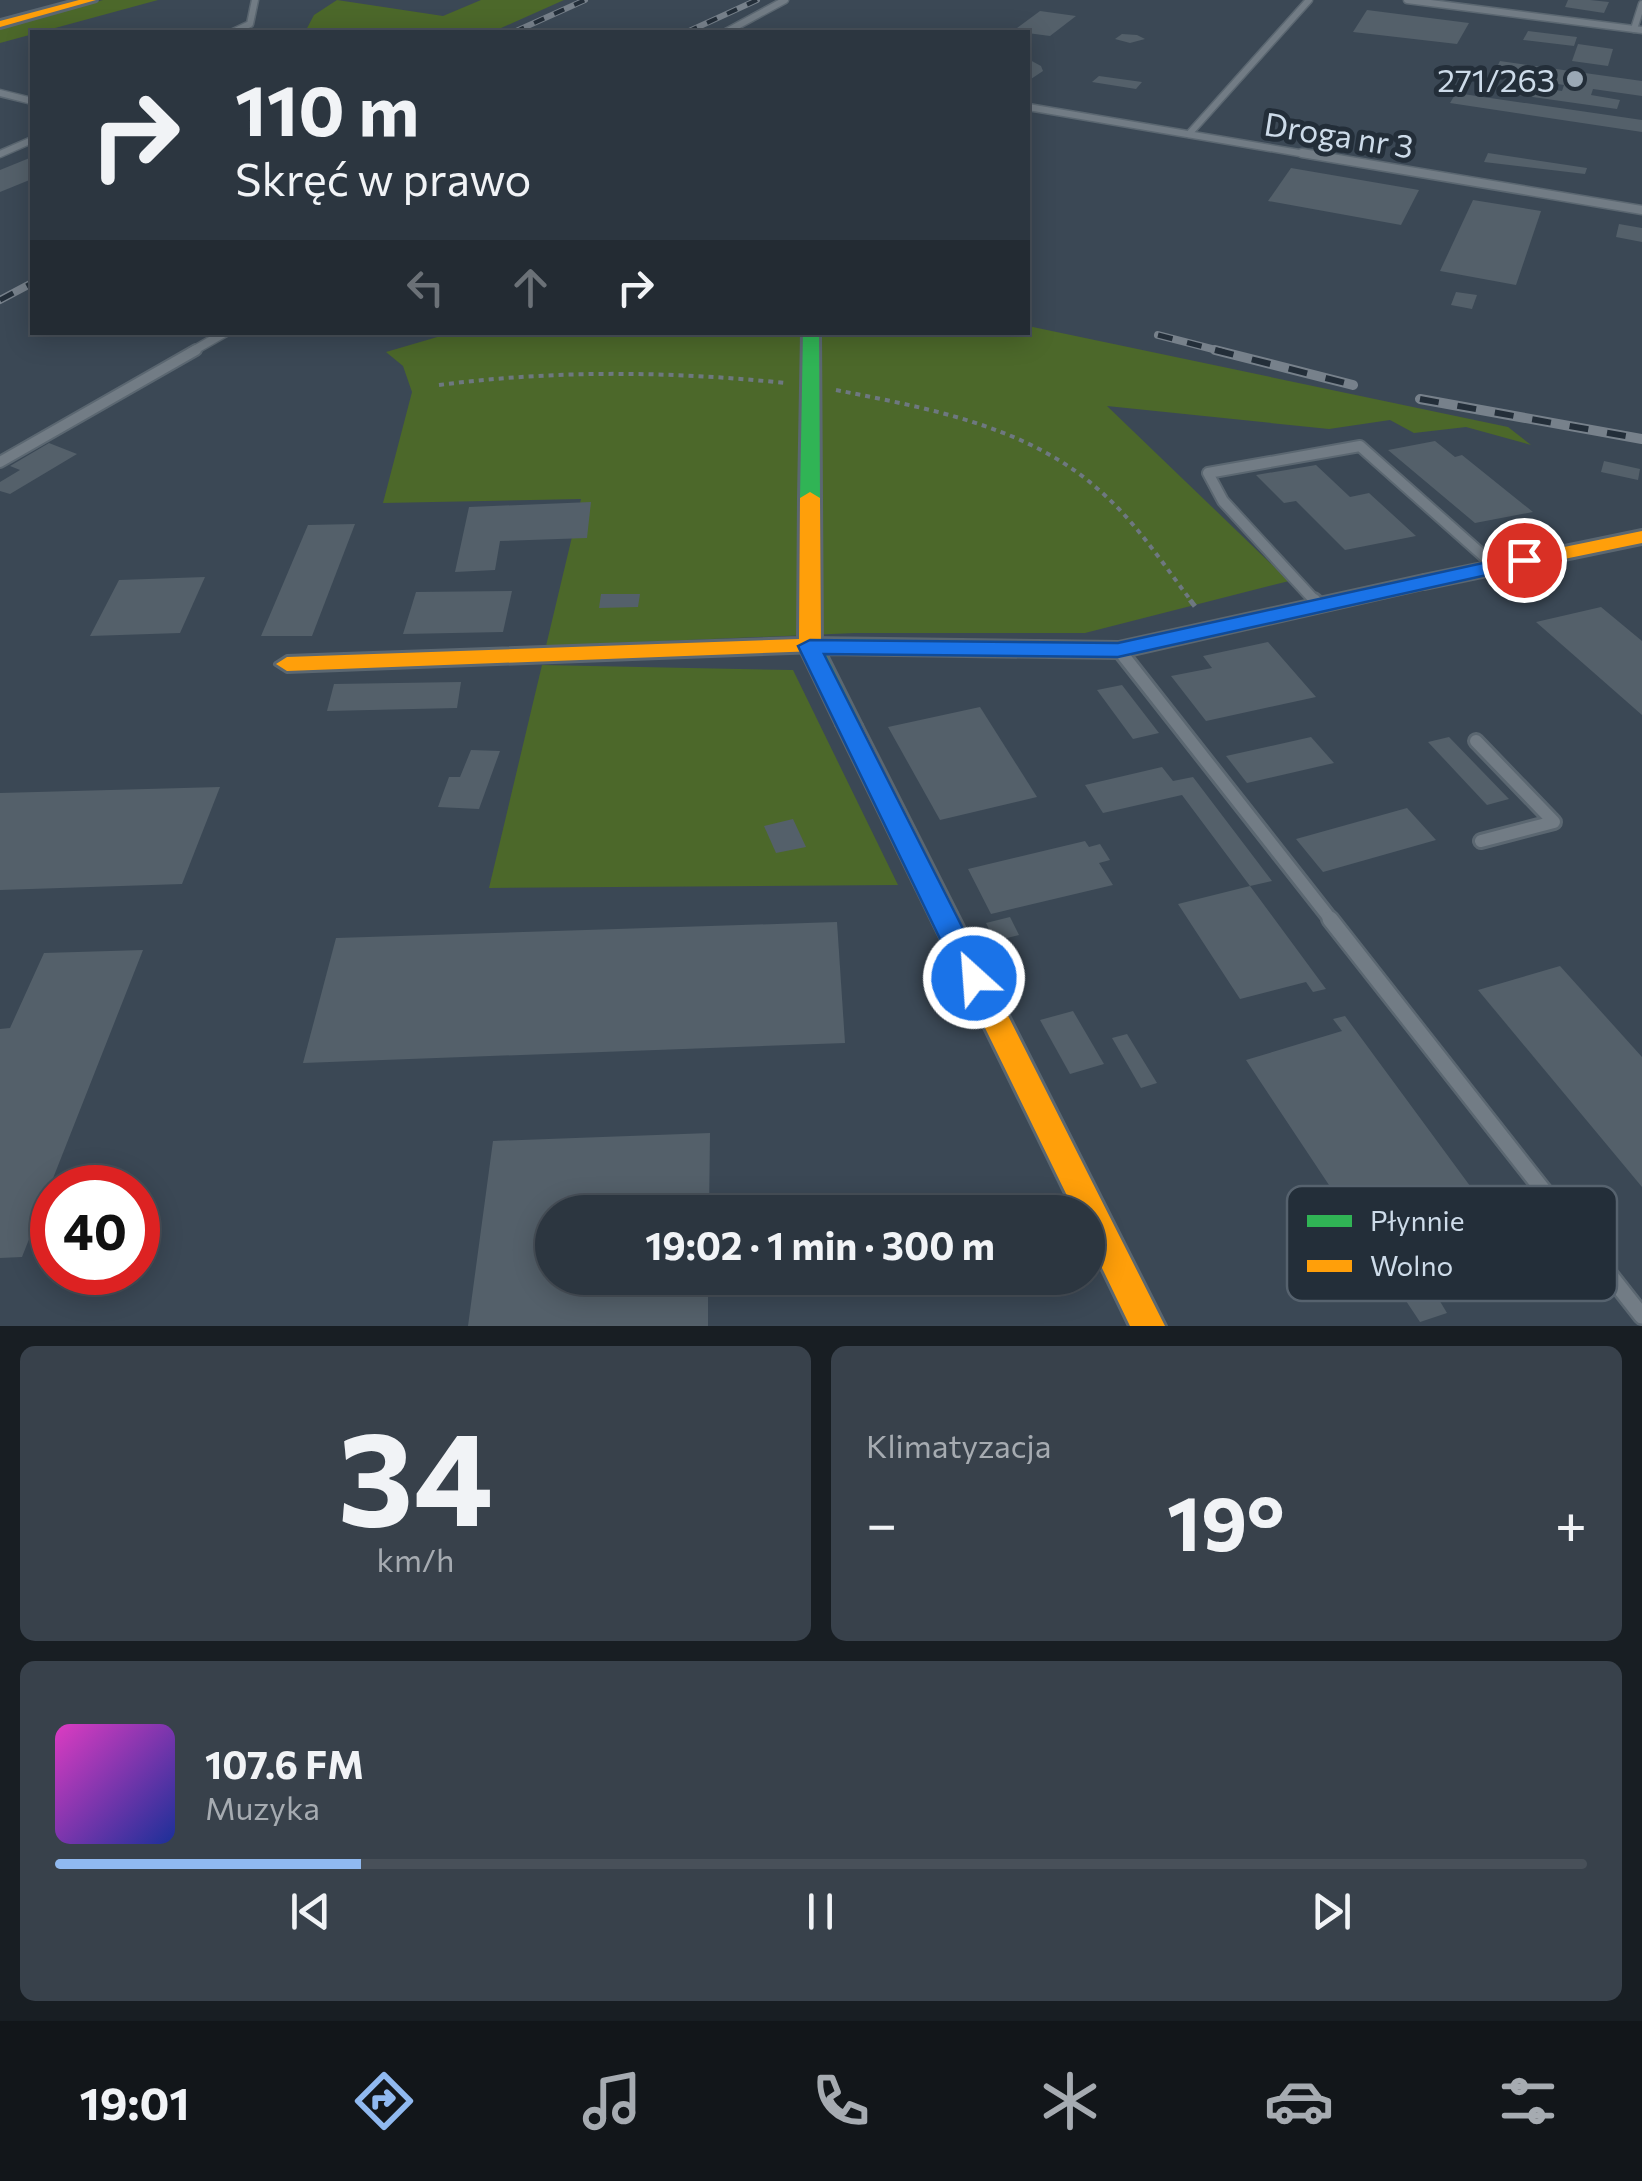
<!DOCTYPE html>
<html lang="pl">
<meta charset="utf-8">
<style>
:root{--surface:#2c3640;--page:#38414b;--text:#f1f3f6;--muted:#a6abb1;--line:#485059;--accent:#90b9f0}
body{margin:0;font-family:Commissioner,sans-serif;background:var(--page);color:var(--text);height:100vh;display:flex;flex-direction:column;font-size:38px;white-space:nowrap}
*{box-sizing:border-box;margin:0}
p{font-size:32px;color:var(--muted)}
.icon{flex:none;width:55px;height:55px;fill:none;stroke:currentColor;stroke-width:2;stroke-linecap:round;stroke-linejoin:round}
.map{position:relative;height:1326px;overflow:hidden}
.drawer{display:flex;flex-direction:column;gap:20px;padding:20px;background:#181e23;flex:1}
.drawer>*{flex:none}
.hud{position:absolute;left:30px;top:30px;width:1000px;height:305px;border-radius:0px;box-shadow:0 5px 25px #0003,0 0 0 2px var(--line);background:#2c3640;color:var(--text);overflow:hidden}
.speed{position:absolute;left:30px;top:1165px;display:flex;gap:20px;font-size:50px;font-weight:700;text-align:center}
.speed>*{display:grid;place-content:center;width:130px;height:130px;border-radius:50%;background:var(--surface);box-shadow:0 5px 25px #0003,0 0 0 2px var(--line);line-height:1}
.speed .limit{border:15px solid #d22;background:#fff;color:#111}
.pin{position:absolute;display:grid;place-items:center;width:85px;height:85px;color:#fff;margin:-42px;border:5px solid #fff;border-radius:50%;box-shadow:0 2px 10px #0007}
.me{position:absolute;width:110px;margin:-55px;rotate:334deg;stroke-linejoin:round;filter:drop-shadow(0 0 8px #0008)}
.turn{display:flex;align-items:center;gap:35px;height:210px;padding:0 40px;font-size:45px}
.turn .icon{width:130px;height:130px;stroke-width:2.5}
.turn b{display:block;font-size:70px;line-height:85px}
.lanes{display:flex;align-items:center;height:95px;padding:0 40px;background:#0003;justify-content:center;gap:50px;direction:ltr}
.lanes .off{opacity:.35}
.big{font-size:75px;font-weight:700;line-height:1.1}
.drawer .card{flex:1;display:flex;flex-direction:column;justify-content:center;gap:15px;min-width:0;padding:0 35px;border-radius:15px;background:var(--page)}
.drawer .dial{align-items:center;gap:0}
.dial b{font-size:130px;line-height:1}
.song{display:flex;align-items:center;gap:30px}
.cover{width:120px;height:120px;border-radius:15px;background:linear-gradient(135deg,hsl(310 70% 55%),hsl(230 70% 35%))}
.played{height:10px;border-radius:5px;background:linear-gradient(90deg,var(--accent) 20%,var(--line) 20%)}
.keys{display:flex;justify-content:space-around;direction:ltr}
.heat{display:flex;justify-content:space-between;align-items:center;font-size:55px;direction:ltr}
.drawer .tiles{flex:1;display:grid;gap:20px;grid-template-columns:1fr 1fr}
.card:last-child{grid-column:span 2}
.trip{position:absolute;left:535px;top:1195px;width:570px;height:100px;border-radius:50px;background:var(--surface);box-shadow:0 5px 25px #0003,0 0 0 2px var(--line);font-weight:700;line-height:100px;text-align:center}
.dock{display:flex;height:160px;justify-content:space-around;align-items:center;background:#12161a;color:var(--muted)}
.dock .icon{width:70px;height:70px}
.dock .on{color:var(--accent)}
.dock b{font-size:45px;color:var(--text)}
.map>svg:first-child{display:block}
</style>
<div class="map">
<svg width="1642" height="1326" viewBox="0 0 1642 1326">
<rect width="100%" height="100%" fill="#3b4855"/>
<g fill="#4c682a">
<polygon points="103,0 158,0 0,43 0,28"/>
<polygon points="337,0 443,16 481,0 564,0 492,32 305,32 314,15"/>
<polygon points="1028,326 1508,427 1531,445 1466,427 1414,433 1390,420 1329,429 1107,406 1289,581 1085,633 855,633 546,646 581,499 383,503 412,392 403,366 386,352 451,333 1028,332"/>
<polygon points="542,665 793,670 898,885 489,888"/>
</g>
<g fill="#54606a">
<polygon points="1568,0 1590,0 1609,2 1604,13 1565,7"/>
<polygon points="1367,10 1469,23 1457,44 1353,32"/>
<polygon points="1040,11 1076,16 1050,36 1013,31"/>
<polygon points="1528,31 1577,37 1574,46 1523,40"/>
<polygon points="1122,34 1137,35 1145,39 1130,43 1115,39"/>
<polygon points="1578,44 1613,49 1608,66 1572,61"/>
<polygon points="1028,59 1041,66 1043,71 1028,81"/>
<polygon points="1500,61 1642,81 1642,96 1593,89 1591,95 1620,100 1617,109 1498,92 1503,83 1562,91 1564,85 1506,76 1509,69 1497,67"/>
<polygon points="1099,76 1142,82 1136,89 1092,82"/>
<polygon points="1456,93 1642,120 1642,132 1450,103"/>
<polygon points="1488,153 1587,168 1585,174 1484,162"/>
<polygon points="32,157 32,179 0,192 0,170"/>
<polygon points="1291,168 1419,190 1401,225 1268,201"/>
<polygon points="1473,200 1541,211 1516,285 1440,271"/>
<polygon points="1619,224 1642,228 1642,242 1616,237"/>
<polygon points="1456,292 1477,295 1472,309 1451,305"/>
<polygon points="1435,441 1455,457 1462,455 1533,512 1475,523 1388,450"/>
<polygon points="49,443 77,454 10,494 0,491 0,482 20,470 10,466"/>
<polygon points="1604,461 1640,469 1638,480 1601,472"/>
<polygon points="1316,465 1350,497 1369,493 1416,536 1345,550 1296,501 1284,503 1256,475"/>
<polygon points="591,502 587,538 500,541 495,570 455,572 469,507"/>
<polygon points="355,524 312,636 261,636 308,525"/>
<polygon points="205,577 180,633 90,636 119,580"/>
<polygon points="512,591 503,632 403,634 416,592"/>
<polygon points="601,594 640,594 638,607 599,608"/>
<polygon points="1601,607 1642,641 1642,715 1536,622"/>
<polygon points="1268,642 1316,697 1206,721 1171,676 1212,668 1203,656"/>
<polygon points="461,682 457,708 327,711 334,684"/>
<polygon points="1122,685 1159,733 1133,739 1097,690"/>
<polygon points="980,707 1037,797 940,820 888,727"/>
<polygon points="1311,737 1334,763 1247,783 1226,756"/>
<polygon points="1449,737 1509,799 1487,805 1428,742"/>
<polygon points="471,750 500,751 479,809 438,807 449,777 460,777"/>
<polygon points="1162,767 1173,781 1193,777 1272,881 1250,886 1182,795 1103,813 1085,785"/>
<polygon points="220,787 182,884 0,890 0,793"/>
<polygon points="1407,808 1436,840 1323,872 1296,839"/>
<polygon points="793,819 806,847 776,853 764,826"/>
<polygon points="1085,841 1089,847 1100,844 1110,860 1099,863 1113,885 991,914 968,869"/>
<polygon points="1250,886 1326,989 1313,992 1306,982 1240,999 1178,904"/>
<polygon points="1010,917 1019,935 995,941 986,923"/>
<polygon points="837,922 845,1043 303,1063 336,938"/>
<polygon points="143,950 22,1257 0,1258 0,1029 10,1028 44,953"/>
<polygon points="1560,966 1642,1057 1642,1187 1478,990"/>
<polygon points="1073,1011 1104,1064 1070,1074 1040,1020"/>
<polygon points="1345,1016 1529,1266 1438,1298 1447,1313 1420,1322 1246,1060 1342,1031 1333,1019"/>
<polygon points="1127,1034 1157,1083 1141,1088 1112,1038"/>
<polygon points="710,1133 709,1212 552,1212 552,1278 708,1278 708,1326 468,1326 493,1141"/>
</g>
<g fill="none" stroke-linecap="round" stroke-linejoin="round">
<g stroke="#5b6771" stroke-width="9">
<g id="lane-far4">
<polyline points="1407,0 1642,30"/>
<polyline points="1634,29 1642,4"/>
<polyline points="233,32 250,24 255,0"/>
<polyline points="726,32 785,0"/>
<polyline points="0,93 32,101"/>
<polyline points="1028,107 1317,156"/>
<polyline points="1189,134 1309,0"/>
<polyline points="0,154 32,140"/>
</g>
</g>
<g stroke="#5b6771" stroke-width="11">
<g id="lane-far3">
<polyline points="1302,153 1642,210"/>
<polyline points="191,352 226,332"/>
</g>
</g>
<g stroke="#5b6771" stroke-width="14">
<g id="lane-far2">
<polyline points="0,462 196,350"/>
<polyline points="1316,602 1223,501 1208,473 1360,446 1495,566"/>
</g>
</g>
<g stroke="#5b6771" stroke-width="18">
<g id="lane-far1">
<polyline points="1314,600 1318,604"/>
<polyline points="1119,650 1332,921"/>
<polyline points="1476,741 1554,822 1481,841"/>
</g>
</g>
<g stroke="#5b6771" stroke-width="20">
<polyline id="lane" points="1330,919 1642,1316"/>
</g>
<g stroke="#5b6771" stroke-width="6">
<g id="fast">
<polygon points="803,332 819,332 820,498 810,504 800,498"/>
<polygon points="1424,576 1431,578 1435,582 1431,586 1119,657 825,653 861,725 849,733 837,725 799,646 810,639 1119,643"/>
</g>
</g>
<g stroke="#5b6771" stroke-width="6">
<g id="slow">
<polygon points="79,0 96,0 0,27 0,21"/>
<polygon points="810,492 820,498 821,646 818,651 287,671 276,664 287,657 799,639 800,498"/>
<polygon points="1642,531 1642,543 1424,588 1413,582 1424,576"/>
<polygon points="849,717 861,725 1165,1326 1130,1326 1088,1239 1088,1212 1075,1212 837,725"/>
</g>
</g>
<g stroke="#6e7880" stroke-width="4" stroke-dasharray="5 5" stroke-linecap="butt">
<path d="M439,385C555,370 669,371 785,383"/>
<path d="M836,390C927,408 1028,426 1099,490C1136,522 1163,564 1192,602"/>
</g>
<polyline stroke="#6e7880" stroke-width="5" stroke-dasharray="8 8" stroke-linecap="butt" points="1190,600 1197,609"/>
<use href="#lane-far4" stroke="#727c85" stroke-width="6"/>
<use href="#lane-far3" stroke="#727c85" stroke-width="8"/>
<use href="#lane-far2" stroke="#727c85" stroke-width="10"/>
<use href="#lane-far1" stroke="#727c85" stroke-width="12"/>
<use href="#lane" stroke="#727c85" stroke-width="15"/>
<use href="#fast" fill="#30b455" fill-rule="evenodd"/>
<use href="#slow" fill="#ff9f0a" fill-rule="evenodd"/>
<g stroke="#77818b" stroke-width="6">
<g id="rail-far2">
<polyline points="514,32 585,0"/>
<polyline points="687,32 757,0"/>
</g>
</g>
<g stroke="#77818b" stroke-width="8">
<g id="rail-far1">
<polyline points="0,300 32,283"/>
<polyline points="1158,335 1224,352"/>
</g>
</g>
<g stroke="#77818b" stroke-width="10">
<g id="rail">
<polyline points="1215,350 1353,385"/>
<polyline points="1420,399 1642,439"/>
</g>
</g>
<use href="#rail-far2" stroke="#232e39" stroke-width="4" stroke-dasharray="11" stroke-linecap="butt"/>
<use href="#rail-far1" stroke="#232e39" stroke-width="5" stroke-dasharray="15" stroke-linecap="butt"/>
<use href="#rail" stroke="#232e39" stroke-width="6" stroke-dasharray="19" stroke-linecap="butt"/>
</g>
<polygon fill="#1a73e8" stroke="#114b97" stroke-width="2.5" points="1524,554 1535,560 1532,565 1118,657 824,654 988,978 984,986 974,989 964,986 959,978 798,646 810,640 1118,643"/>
<circle fill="#9aa8b5" stroke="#232e39" stroke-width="4" cx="1575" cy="79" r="10"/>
<g text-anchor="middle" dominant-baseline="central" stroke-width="10" stroke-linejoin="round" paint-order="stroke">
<g font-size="32" fill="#cddbe9" stroke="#232e39" text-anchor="end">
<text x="1555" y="79">271/263</text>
</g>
<g font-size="32" fill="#cddbe9" stroke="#232e39">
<text transform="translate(1339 134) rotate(9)">Droga nr 3</text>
</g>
</g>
<rect x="1287" y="1186" width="330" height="115" rx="15" fill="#232e39" stroke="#56626e" stroke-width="2.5"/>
<rect x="1307" y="1215" width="45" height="12" fill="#30b455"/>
<rect x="1307" y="1260" width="45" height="12" fill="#ff9f0a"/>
<g font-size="28" fill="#cddbe9">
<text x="1370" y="1231">Płynnie</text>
<text x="1370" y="1276">Wolno</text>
</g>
</svg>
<div class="speed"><div class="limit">40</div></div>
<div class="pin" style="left:1524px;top:560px;background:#d93025"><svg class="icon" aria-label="arrive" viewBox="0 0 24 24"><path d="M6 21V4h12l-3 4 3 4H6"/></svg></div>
<svg class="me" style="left:974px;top:978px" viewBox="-20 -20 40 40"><circle r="17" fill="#1a73e8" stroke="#fff" stroke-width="3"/><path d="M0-11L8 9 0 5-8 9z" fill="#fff"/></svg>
<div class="trip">19:02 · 1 min · 300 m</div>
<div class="hud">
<div class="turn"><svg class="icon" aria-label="right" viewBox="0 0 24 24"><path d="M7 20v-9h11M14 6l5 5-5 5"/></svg><div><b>110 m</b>Skręć w prawo</div></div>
<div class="lanes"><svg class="icon off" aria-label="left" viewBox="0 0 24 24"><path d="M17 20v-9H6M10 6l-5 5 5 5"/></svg><svg class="icon off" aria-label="ahead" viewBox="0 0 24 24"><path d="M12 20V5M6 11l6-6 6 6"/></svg><svg class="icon" aria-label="right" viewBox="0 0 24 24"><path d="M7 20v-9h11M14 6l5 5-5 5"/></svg></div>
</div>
</div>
<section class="drawer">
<div class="tiles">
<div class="card dial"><b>34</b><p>km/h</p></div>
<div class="card"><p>Klimatyzacja</p>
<div class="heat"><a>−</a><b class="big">19°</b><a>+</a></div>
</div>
<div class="card">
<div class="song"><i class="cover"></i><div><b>107.6 FM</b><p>Muzyka</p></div></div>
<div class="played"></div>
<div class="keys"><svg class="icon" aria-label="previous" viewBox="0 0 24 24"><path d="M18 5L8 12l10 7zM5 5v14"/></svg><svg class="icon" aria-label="pause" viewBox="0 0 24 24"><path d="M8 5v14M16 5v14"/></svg><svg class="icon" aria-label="next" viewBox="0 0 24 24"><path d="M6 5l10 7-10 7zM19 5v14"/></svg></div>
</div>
</div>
</section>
<nav class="dock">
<b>19:01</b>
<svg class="icon on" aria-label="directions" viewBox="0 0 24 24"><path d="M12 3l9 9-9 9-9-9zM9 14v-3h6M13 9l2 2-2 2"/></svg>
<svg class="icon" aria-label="music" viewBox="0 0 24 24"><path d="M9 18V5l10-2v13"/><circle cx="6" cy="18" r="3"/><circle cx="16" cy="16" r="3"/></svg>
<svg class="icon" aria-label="phone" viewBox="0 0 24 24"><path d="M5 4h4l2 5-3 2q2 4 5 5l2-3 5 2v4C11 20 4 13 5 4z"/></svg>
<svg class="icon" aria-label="climate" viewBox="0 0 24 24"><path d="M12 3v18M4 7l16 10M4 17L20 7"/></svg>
<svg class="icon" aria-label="car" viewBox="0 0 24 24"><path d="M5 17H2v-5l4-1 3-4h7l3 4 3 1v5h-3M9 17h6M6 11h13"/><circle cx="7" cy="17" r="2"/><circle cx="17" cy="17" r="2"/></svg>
<svg class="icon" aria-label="filters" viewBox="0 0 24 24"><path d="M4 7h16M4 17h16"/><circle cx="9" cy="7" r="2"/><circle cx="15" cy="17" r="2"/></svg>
</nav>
